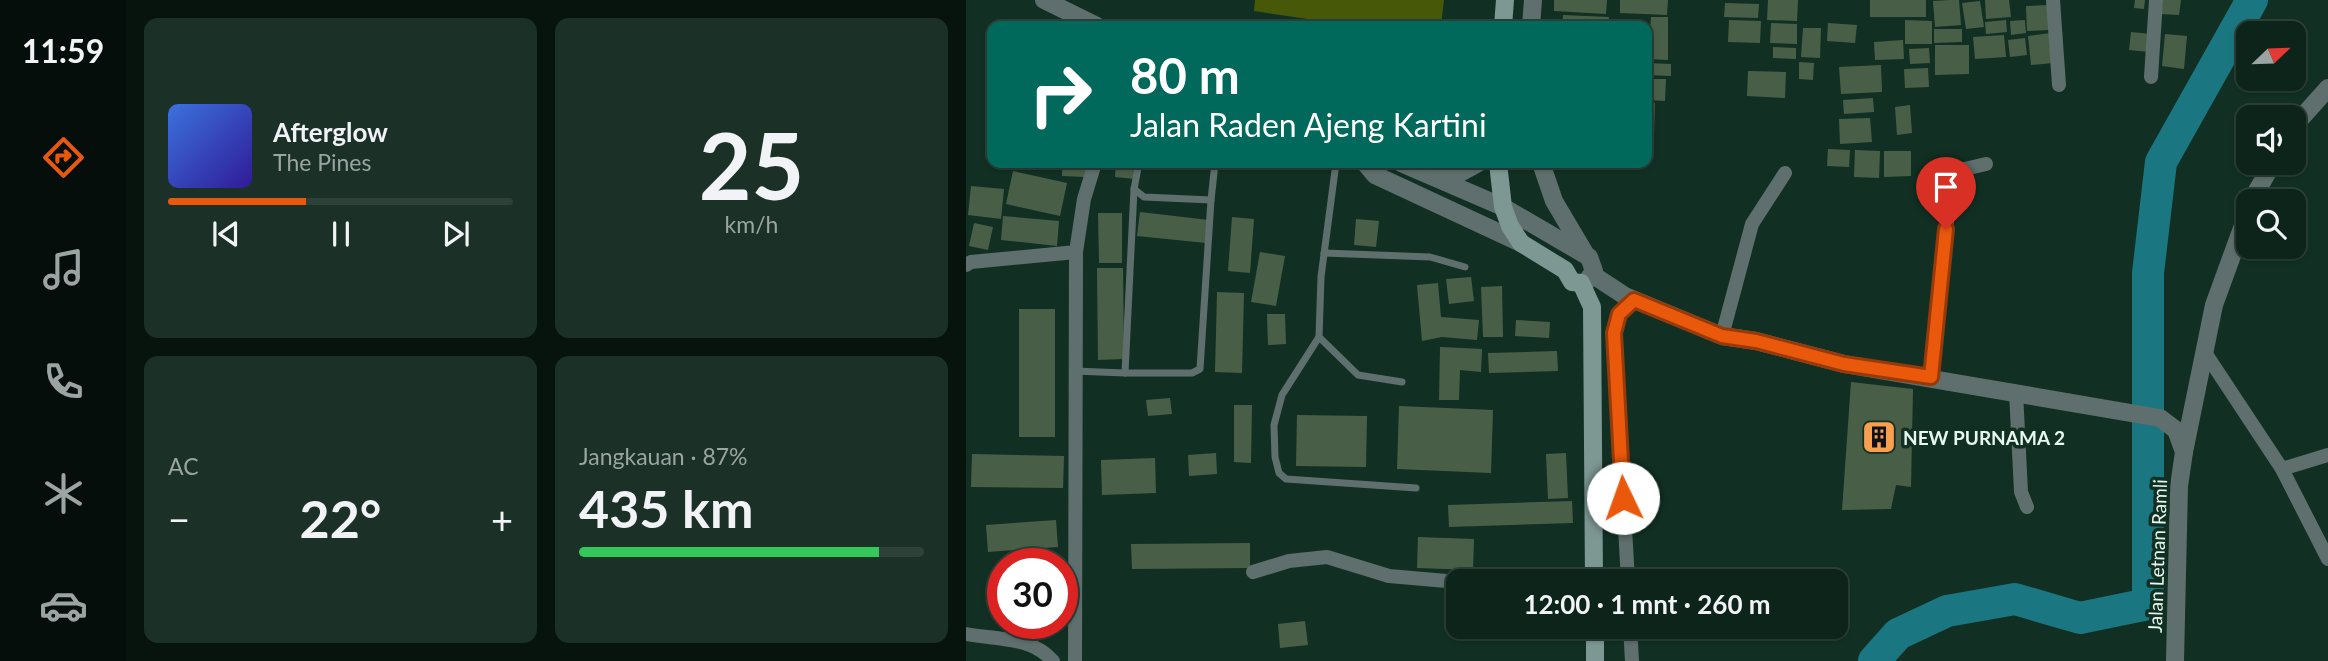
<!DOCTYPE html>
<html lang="id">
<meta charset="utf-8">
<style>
:root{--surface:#0d241a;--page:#1b3027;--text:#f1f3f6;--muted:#9aa4a2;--line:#2d4139;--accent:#ea580c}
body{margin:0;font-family:Lato,sans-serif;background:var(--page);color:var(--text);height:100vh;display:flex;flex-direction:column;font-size:26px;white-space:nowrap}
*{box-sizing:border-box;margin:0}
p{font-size:23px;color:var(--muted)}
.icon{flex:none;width:38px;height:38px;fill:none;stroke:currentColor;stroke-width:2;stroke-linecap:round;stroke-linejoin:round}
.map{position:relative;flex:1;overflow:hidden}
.side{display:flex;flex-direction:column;gap:18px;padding:18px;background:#07140e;width:840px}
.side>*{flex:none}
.banner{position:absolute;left:21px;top:21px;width:665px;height:147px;border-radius:14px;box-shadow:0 2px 5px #0004,0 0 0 2px var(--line);background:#00695c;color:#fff;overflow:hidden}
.needle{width:46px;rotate:67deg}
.fabs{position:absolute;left:1270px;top:21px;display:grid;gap:14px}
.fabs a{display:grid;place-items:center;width:70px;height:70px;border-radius:14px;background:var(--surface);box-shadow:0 2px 5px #0004,0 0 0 2px var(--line);font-size:35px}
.speed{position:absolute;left:21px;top:548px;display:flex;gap:14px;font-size:35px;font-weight:700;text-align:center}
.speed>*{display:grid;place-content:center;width:91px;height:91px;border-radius:50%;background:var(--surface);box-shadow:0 2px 5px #0004,0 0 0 2px var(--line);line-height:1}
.speed .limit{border:10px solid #d22;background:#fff;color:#111}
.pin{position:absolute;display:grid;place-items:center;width:60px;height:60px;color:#fff;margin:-72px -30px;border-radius:50% 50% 50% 0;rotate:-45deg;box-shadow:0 0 7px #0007}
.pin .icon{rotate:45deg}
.me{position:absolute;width:77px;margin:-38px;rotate:357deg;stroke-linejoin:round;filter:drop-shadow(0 0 5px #0008)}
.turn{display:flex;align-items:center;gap:24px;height:147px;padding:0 28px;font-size:32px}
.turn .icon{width:91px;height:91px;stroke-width:2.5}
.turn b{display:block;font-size:49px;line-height:60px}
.big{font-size:52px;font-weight:700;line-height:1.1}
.side .card{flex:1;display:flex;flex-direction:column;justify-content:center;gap:10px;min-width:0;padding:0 24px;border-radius:14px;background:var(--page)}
.side .dial{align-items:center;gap:0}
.dial b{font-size:91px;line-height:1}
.song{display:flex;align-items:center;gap:21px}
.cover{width:84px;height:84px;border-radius:10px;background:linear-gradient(135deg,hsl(220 70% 55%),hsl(250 70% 35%))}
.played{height:7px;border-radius:4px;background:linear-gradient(90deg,var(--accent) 40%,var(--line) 40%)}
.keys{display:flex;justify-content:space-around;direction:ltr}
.heat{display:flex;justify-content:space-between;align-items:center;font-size:38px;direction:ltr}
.charge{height:10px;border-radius:5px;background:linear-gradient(90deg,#34c759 87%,var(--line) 0)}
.side .tiles{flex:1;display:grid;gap:18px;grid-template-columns:repeat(2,1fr)}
.trip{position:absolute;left:480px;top:569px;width:402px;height:70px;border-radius:14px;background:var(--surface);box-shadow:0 2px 5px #0004,0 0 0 2px var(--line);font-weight:700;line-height:70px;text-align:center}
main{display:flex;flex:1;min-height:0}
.dock{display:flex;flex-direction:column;width:126px;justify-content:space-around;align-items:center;background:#050e0a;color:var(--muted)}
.dock .icon{width:49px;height:49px}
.dock .current{color:var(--accent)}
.dock b{font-size:32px;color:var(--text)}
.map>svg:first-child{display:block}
</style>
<main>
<nav class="dock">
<b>11:59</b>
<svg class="icon current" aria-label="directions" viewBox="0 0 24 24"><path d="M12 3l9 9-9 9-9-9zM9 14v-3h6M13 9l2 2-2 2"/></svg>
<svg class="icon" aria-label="music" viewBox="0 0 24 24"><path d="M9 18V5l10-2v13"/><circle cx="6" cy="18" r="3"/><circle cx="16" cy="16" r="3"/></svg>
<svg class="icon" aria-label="phone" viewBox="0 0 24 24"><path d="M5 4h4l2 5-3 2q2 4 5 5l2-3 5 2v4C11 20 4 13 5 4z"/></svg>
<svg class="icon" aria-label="climate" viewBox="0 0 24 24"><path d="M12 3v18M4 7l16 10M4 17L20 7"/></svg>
<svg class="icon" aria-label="car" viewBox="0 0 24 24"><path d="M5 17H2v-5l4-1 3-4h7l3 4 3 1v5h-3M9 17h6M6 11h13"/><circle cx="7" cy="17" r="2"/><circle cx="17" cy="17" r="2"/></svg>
</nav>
<section class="side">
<div class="tiles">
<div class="card">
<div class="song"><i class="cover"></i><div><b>Afterglow</b><p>The Pines</p></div></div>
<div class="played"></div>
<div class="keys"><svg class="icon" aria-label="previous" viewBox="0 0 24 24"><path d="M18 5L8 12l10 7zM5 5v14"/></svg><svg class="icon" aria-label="pause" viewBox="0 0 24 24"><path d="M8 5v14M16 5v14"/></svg><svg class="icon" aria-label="next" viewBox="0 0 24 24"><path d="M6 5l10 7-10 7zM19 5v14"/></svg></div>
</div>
<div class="card dial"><b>25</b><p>km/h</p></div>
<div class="card"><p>AC</p>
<div class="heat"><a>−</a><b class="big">22°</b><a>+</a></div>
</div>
<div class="card"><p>Jangkauan · 87%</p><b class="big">435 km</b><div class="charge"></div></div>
</div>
</section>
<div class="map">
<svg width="1362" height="661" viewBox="0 0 1362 661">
<rect width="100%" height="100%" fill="#113023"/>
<polygon fill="#475808" points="289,0 478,0 475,26 389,26 288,11"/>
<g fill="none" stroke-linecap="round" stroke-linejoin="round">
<polyline stroke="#1a7781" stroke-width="32" points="908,661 932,634 981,611 1049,599 1114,618 1182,604 1182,273 1195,162 1286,0"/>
</g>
<g fill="#495e47">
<polygon points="588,0 641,0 640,14 588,11"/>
<polygon points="654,0 702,0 701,15 654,13"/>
<polygon points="802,0 832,0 831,21 801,20"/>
<rect x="904" y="0" width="56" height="17"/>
<polygon points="983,0 993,0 995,25 969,27 967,1"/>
<polygon points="1019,0 1043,0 1045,17 1020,19"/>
<polygon points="1169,0 1179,0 1178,9 1168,8"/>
<polygon points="1197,0 1215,0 1213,15 1195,14"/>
<polygon points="1014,1 1018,27 1000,29 996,3"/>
<polygon points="759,3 793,4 792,18 758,17"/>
<polygon points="1083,5 1084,30 1061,31 1060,6"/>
<polygon points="597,15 643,17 642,26 596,26"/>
<polygon points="685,17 702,17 702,60 682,59"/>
<polygon points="763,20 795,21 794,43 762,42"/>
<polygon points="939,20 966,21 966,44 939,44"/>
<polygon points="1040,20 1041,32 1020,34 1019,22"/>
<polygon points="1059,20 1060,33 1045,35 1044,21"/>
<polygon points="805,23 831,24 831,44 804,43"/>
<polygon points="862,23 891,25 889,43 861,41"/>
<polygon points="837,28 855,28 854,58 835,57"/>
<polygon points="968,29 996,29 996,42 968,43"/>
<polygon points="1165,32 1185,34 1183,52 1163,50"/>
<polygon points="1085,33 1087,63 1065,65 1062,36"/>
<polygon points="1199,34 1221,36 1218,69 1196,66"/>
<polygon points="1038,35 1040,57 1009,59 1007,37"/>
<polygon points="1059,38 1061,55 1044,57 1042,40"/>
<polygon points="937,40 938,59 909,60 908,42"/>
<polygon points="969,45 1003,45 1003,74 969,75"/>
<polygon points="807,47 830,48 830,59 807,58"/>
<polygon points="963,48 964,63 944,64 943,49"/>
<polygon points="833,62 848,63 847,80 833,79"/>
<polygon points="681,63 705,64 705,76 681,75"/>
<polygon points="915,65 916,92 875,94 873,67"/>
<polygon points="962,68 963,87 939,88 938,69"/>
<polygon points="782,71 820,72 819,98 781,96"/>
<polygon points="681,79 700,79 699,101 681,100"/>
<polygon points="907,98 908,112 878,114 877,100"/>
<polygon points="681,102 689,103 688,134 681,133"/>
<polygon points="944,105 946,133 931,135 929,107"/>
<polygon points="904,118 906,142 874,144 873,119"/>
<polygon points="862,149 884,150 883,167 861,166"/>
<polygon points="889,150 914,151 913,178 888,177"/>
<polygon points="918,151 945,151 945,176 918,177"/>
<polygon points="96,163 120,163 120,177 96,176"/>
<polygon points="150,163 170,163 169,179 149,177"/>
<polygon points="47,171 101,183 94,216 40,204"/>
<polygon points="5,186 38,189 35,219 2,215"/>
<polygon points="174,212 243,220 240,243 171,236"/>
<polygon points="132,213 156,213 156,263 133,263"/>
<polygon points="37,216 93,221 91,246 35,240"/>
<polygon points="266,217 288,219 284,273 262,271"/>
<polygon points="390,219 413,221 410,247 388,245"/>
<polygon points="8,223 27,227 22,250 3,246"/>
<polygon points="294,252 319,256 310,306 285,302"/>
<polygon points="131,268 157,268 158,359 132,360"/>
<polygon points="505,277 508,301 483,304 480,279"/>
<polygon points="472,283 475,317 513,320 511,340 476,337 456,341 451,285"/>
<polygon points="536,286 537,337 517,337 515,287"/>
<polygon points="251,292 278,293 276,373 249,372"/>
<rect x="53" y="309" width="36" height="128"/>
<polygon points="301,314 319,314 320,344 302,345"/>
<polygon points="550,320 584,322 583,338 549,336"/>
<polygon points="474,347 516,349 515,372 494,370 493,400 473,400"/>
<polygon points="591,351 592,371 523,373 522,353"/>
<polygon points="885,382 947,389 945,487 930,485 925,509 876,510"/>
<polygon points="204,398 206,414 182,416 180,400"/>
<polygon points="268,405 286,405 285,463 268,462"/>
<polygon points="433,406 527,410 525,473 431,469"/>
<polygon points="331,415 401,416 400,467 330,466"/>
<polygon points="250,453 251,474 223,476 222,455"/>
<polygon points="600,453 602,498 582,499 580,454"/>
<polygon points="6,454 98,456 97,488 5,487"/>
<polygon points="189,458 190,493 136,495 135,460"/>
<polygon points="606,501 607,523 483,527 482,505"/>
<polygon points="90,520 92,547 22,552 20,525"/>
<polygon points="452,537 508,539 507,570 451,568"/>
<polygon points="284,543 284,568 166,569 165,544"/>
<polygon points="339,621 342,645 314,648 312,624"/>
<polygon points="45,623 74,623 73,638 45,636"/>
</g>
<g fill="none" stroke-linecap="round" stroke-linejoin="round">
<g stroke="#5f6f6d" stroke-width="7">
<polyline points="173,163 168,189 178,197 245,200 249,163"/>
<polyline points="370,163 355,277 353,337 316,395 308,425 309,457 313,473 320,479 450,488"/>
<polyline points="168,189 159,373 226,373 234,369 245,200"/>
<polyline points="358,253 464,257 499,267"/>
<polyline points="353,337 392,375 436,382"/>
<polyline points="108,371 159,373"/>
</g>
<g stroke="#5f6f6d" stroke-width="14">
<polyline points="1087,0 1093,85"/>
<polyline points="1185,77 1190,0"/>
<polyline points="0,265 5,262 110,252 118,199 129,163"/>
<polyline points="756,336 786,224 819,173"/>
<polyline points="1238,351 1316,469 1362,559"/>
<polyline points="965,377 986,172 1020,164"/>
<polyline points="1050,392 1055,492 1061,507"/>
<polyline points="1316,469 1362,455"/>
<polyline points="287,572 323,561 361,557 423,576 492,582"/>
<polyline points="571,581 600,576 628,579"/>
<polyline points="662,581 648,333 653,314 668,300"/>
<polyline points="664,626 666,661"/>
<path d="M0,634C31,640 65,636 87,661"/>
<polyline points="109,661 110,252"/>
</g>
<g stroke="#5f6f6d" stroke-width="18">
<polyline points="78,0 131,26"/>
<polyline points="565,26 567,0"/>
<polyline points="1328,126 1362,88"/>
<polyline points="399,163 409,175 555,243"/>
<polyline points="435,163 537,207 623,257 628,271 620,282"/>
<polyline points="575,163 588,201 620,255"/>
<polyline points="471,176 492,174 512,163"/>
<polyline points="1285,201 1307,163"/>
<polyline points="627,275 659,296 756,336 790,341 878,364 1194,418 1210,430 1218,452"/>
<polyline points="1209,661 1213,486 1218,452 1248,305 1283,209"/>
</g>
<g stroke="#7d9793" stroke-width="18">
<polyline points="537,26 539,0"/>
<polyline points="532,163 537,207 544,226 555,243 599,270 606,282 615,283 626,307 628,581"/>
<polyline points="629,626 629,661"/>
</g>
</g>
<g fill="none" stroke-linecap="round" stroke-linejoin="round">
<g stroke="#983908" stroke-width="18">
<polyline id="route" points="657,498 648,333 653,314 668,300 756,336 790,341 878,364 965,377 980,229"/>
</g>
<use href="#route" stroke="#ea580c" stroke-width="12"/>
</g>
<defs>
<g id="building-square" transform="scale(1.75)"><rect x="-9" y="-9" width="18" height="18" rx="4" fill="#fa9f4f" stroke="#113023"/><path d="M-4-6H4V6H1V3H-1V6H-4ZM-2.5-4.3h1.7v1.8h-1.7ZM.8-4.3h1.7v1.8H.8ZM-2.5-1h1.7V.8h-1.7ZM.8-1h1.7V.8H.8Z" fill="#111"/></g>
</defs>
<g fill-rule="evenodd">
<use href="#building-square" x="913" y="437"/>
</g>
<g text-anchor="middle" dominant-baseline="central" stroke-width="7" stroke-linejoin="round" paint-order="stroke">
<g font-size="19" font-weight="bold" fill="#e7f8ef" stroke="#113023" text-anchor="start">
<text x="937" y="437">NEW PURNAMA 2</text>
</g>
<g font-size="19" fill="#e7f8ef" stroke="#113023">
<text transform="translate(1191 556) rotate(-88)">Jalan Letnan Ramli</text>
</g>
</g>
</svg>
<div class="fabs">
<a><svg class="needle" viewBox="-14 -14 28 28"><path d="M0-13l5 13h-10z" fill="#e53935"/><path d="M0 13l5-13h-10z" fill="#9aa4a2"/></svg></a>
<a><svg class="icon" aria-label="sound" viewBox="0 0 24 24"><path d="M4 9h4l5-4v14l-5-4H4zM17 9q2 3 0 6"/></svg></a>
<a><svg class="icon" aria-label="search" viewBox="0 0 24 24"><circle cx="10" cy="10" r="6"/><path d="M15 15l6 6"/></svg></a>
</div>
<div class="speed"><div class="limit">30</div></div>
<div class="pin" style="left:980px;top:229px;background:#d93025"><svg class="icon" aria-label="arrive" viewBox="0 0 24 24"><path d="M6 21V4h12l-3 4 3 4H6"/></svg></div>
<svg class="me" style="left:657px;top:498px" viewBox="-20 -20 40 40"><circle r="19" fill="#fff"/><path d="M0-13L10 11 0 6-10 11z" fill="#ea580c"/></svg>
<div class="trip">12:00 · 1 mnt · 260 m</div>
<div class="banner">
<div class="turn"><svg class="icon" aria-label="right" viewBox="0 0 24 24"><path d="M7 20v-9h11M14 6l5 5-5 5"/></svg><div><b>80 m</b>Jalan Raden Ajeng Kartini</div></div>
</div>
</div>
</main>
